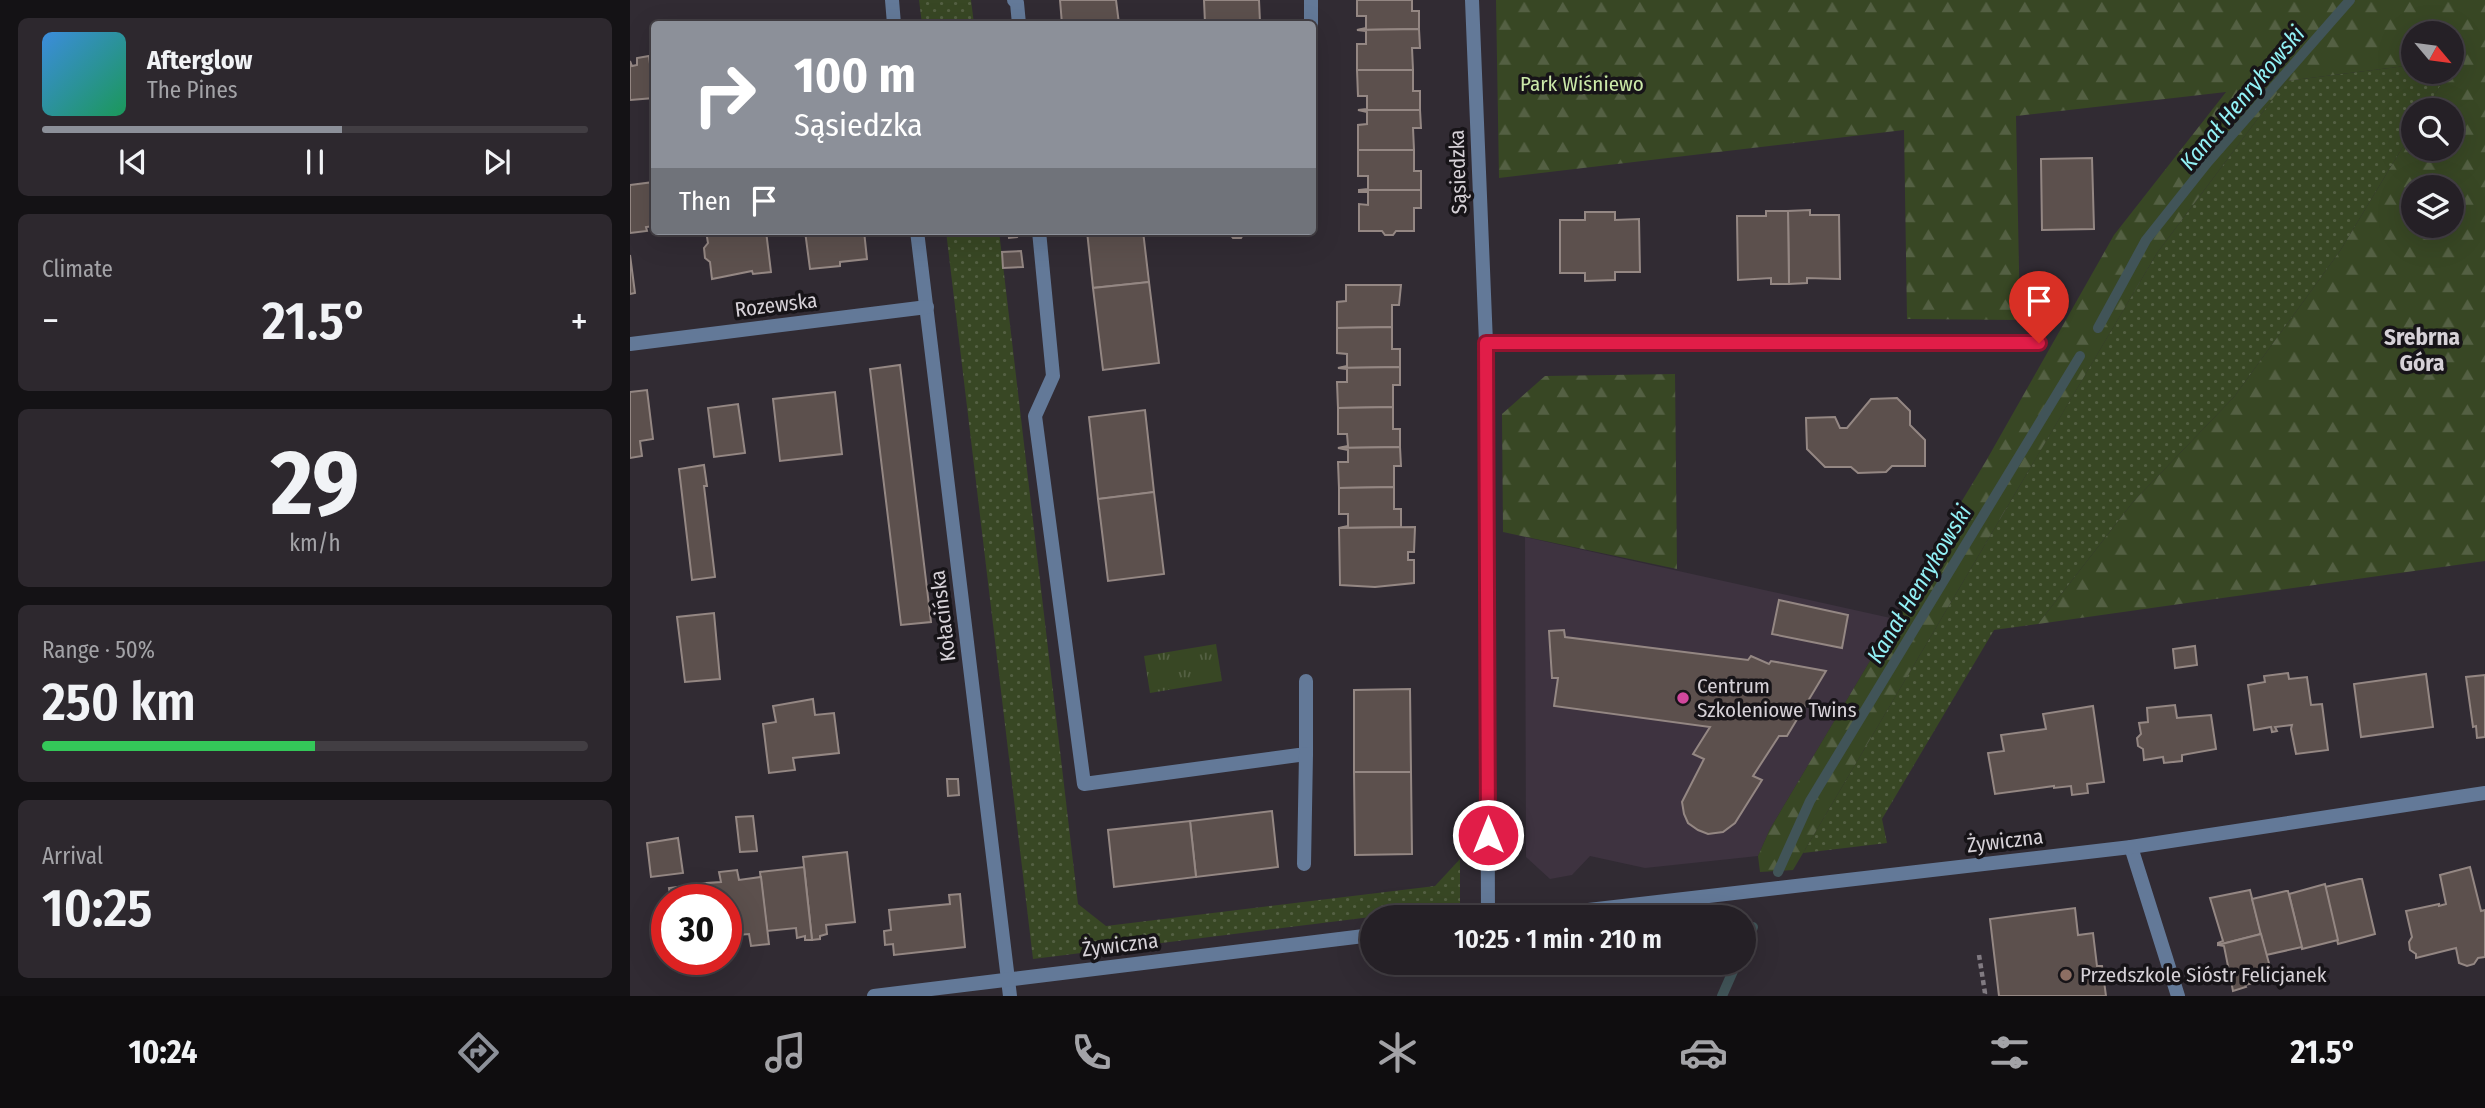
<!DOCTYPE html>
<meta charset="utf-8">
<style>
:root{--surface:#252026;--page:#2d282e;--text:#f1f3f6;--muted:#a3a3a7;--line:#423e43;--accent:#8c9099}
body{margin:0;font-family:"Fira Sans Condensed",sans-serif;background:var(--page);color:var(--text);height:100vh;display:flex;flex-direction:column;font-size:26px;white-space:nowrap}
*{box-sizing:border-box;margin:0}
p{font-size:23px;color:var(--muted)}
.icon{flex:none;width:38px;height:38px;fill:none;stroke:currentColor;stroke-width:2;stroke-linecap:round;stroke-linejoin:round}
.map{position:relative;flex:1;overflow:hidden}
.details{display:flex;flex-direction:column;gap:18px;padding:18px;background:#141215;width:630px}
.details>*{flex:none}
.top-card{position:absolute;left:21px;top:21px;width:665px;height:214px;border-radius:7px;box-shadow:0 7px 28px #0002,0 0 0 2px var(--line);background:#8c9099;color:#fff;overflow:hidden}
.needle{width:46px;rotate:119deg}
.buttons{position:absolute;left:1771px;top:21px;display:grid;gap:14px}
.buttons a{display:grid;place-items:center;width:63px;height:63px;border-radius:50%;background:var(--surface);box-shadow:0 7px 28px #0002,0 0 0 2px var(--line);font-size:35px}
.speed{position:absolute;left:21px;top:884px;display:flex;gap:14px;font-size:35px;font-weight:700;text-align:center}
.speed>*{display:grid;place-content:center;width:91px;height:91px;border-radius:50%;background:var(--surface);box-shadow:0 7px 28px #0002,0 0 0 2px var(--line);line-height:1}
.speed .limit{border:10px solid #d22;background:#fff;color:#111}
.pin{position:absolute;display:grid;place-items:center;width:60px;height:60px;color:#fff;margin:-72px -30px;border-radius:50% 50% 50% 0;rotate:-45deg;box-shadow:0 0 7px #0007}
.pin .icon{rotate:45deg}
.me{position:absolute;width:77px;margin:-38px;rotate:0deg;stroke-linejoin:round;filter:drop-shadow(0 0 5px #0008)}
.turn{display:flex;align-items:center;gap:24px;height:147px;padding:0 28px;font-size:32px}
.turn .icon{width:91px;height:91px;stroke-width:2.5}
.turn b{display:block;font-size:49px;line-height:60px}
.then{display:flex;align-items:center;height:66px;padding:0 28px;background:#0003;gap:14px;font-size:26px}
.big{font-size:52px;font-weight:600;line-height:1.1}
.details .widget{flex:1;display:flex;flex-direction:column;justify-content:center;gap:10px;min-width:0;padding:0 24px;border-radius:10px;background:var(--page)}
.details .dial{align-items:center;gap:0}
.dial b{font-size:91px;line-height:1}
.song{display:flex;align-items:center;gap:21px}
.cover{width:84px;height:84px;border-radius:10px;background:linear-gradient(135deg,hsl(210 70% 55%),hsl(150 70% 35%))}
.played{height:7px;border-radius:4px;background:linear-gradient(90deg,var(--accent) 55%,var(--line) 55%)}
.keys{display:flex;justify-content:space-around;direction:ltr}
.heat{display:flex;justify-content:space-between;align-items:center;font-size:38px;direction:ltr}
.charge{height:10px;border-radius:5px;background:linear-gradient(90deg,#34c759 50%,var(--line) 0)}
.trip{position:absolute;left:730px;top:905px;width:396px;height:70px;border-radius:35px;background:var(--surface);box-shadow:0 7px 28px #0002,0 0 0 2px var(--line);font-weight:600;line-height:70px;text-align:center}
.tab-bar{display:flex;height:112px;justify-content:space-around;align-items:center;background:#0f0d0f;color:var(--muted)}
.tab-bar .icon{width:49px;height:49px}
.tab-bar .on{color:var(--accent)}
.tab-bar b{font-size:32px;color:var(--text)}
main{display:flex;flex:1;min-height:0}
.map>svg:first-child{display:block}
</style>
<main>
<section class="details">
<div class="widget">
<div class="song"><i class="cover"></i><div><b>Afterglow</b><p>The Pines</p></div></div>
<div class="played"></div>
<div class="keys"><svg class="icon" aria-label="previous" viewBox="0 0 24 24"><path d="M18 5L8 12l10 7zM5 5v14"/></svg><svg class="icon" aria-label="pause" viewBox="0 0 24 24"><path d="M8 5v14M16 5v14"/></svg><svg class="icon" aria-label="next" viewBox="0 0 24 24"><path d="M6 5l10 7-10 7zM19 5v14"/></svg></div>
</div>
<div class="widget"><p>Climate</p>
<div class="heat"><a>−</a><b class="big">21.5°</b><a>+</a></div>
</div>
<div class="widget dial"><b>29</b><p>km/h</p></div>
<div class="widget"><p>Range · 50%</p><b class="big">250 km</b><div class="charge"></div></div>
<div class="widget"><p>Arrival</p><b class="big">10:25</b></div>
</section>
<div class="map">
<svg width="1855" height="996" viewBox="0 0 1855 996">
<defs>
<pattern id="grass-dots" width="8" height="8" patternUnits="userSpaceOnUse" patternTransform="scale(1.75)"><rect width="8" height="8" fill="#384724"/><path d="M2 2h.1M6 6h.1" fill="none" stroke="#546043" stroke-width="1.8" stroke-linecap="round"/></pattern>
<pattern id="forest-firs" width="22" height="20" patternUnits="userSpaceOnUse" patternTransform="scale(1.75)"><rect width="22" height="20" fill="#384724"/><path d="M5 1l3.5 6h-7zM16 11l3.5 6h-7z" fill="#546043"/></pattern>
<pattern id="park-tufts" width="24" height="20" patternUnits="userSpaceOnUse" patternTransform="scale(1.75)"><rect width="24" height="20" fill="#384724"/><path d="M3 7l-1-3M5 7V3M7 7l1-3M15 17l-1-3M17 17v-4M19 17l1-3" fill="none" stroke="#546043"/></pattern>
</defs>
<rect width="100%" height="100%" fill="#312b33"/>
<polygon fill="#3e3340" points="895,537 1265,619 1140,829 1128,856 1015,868 960,856 942,875 920,879 896,857"/>
<g fill="url(#grass-dots)">
<polygon points="289,0 341,0 344,24 292,24"/>
<polygon points="1783,65 1783,72 1819,72 1795,110 1783,110 1783,130 1710,251 1604,397 1503,502 1408,624 1364,630 1252,819 1257,843 1173,853 1527,253 1656,81"/>
<polygon points="316,231 369,231 448,904 476,926 805,886 830,859 830,906 403,959"/>
</g>
<g fill="url(#forest-firs)" fill-rule="evenodd">
<path d="M866,0H1855V561L1408,624L1503,502L1604,397L1710,251L1783,130V149H1822V110H1795L1819,72H1822L1826,60H1822V33H1783V65L1656,81L1527,253L1163,870L1130,872L1128,856L1140,829L1275,602L1281,585L1356,461L1484,235L1596,92L1386,116L1390,320L1277,319L1274,130L869,178ZM1783,187H1822V226H1783Z"/>
<polygon points="1045,374 1047,569 873,532 872,414 915,376"/>
</g>
<polygon fill="url(#park-tufts)" points="586,644 592,681 520,693 514,656"/>
<g fill="none" stroke-linecap="round" stroke-linejoin="round">
<g stroke="#415458" stroke-width="10">
<polyline points="1468,328 1516,240 1578,162 1720,0"/>
<polyline points="1148,872 1180,801 1450,356"/>
<polyline points="1113,949 1123,927"/>
<polyline points="1092,996 1107,962"/>
</g>
</g>
<g fill="#5c504d" stroke="#948783" stroke-width="2">
<polygon points="430,0 486,0 489,24 432,24"/>
<polygon points="574,0 629,0 630,22 612,22 610,24 575,23"/>
<polygon points="727,0 782,0 782,11 789,11 789,29 727,30 736,28 736,16 727,16"/>
<polygon points="789,29 790,48 782,48 783,70 727,70 727,44 736,44 736,31 727,30"/>
<polygon points="19,56 20,64 24,64 24,98 0,100 0,61 2,66 7,65 7,58"/>
<polygon points="727,70 783,70 783,91 790,91 790,110 728,110 737,109 737,96 728,96"/>
<polygon points="728,110 790,110 791,128 783,128 784,150 728,150 728,125 737,124 737,112"/>
<polygon points="728,150 784,150 784,171 791,171 791,190 729,190 738,189 738,176 728,176"/>
<polygon points="1462,158 1464,229 1412,230 1411,159"/>
<polygon points="24,182 24,226 16,227 17,231 0,233 0,185"/>
<polygon points="729,190 791,190 791,208 784,208 784,231 766,231 763,235 755,235 752,231 729,231 729,204 738,205 738,192 729,192"/>
<polygon points="1180,210 1180,215 1209,215 1210,279 1177,278 1177,283 1159,284 1158,211"/>
<polygon points="1136,211 1158,211 1159,284 1141,284 1141,278 1108,280 1107,216 1136,216"/>
<polygon points="955,212 985,212 985,220 1009,219 1010,272 985,272 985,280 955,281 955,273 930,273 930,220 955,220"/>
<polygon points="76,231 136,231 141,272 123,274 122,271 82,279 80,262 75,258 74,248 78,243"/>
<polygon points="175,231 234,231 237,259 210,262 210,266 180,269"/>
<polygon points="378,231 386,231 387,237 379,238"/>
<polygon points="457,231 513,231 519,282 463,288"/>
<polygon points="577,231 632,231 632,234 614,233 611,238 603,238 600,234 577,234"/>
<polygon points="391,251 393,267 373,268 372,252"/>
<polygon points="0,255 5,293 0,294"/>
<polygon points="519,282 529,363 473,370 463,288"/>
<polygon points="716,285 771,285 769,305 762,305 762,327 707,328 707,302 716,301"/>
<polygon points="762,327 762,349 770,349 770,367 708,368 717,366 717,354 707,353 707,328"/>
<polygon points="270,365 301,622 271,625 240,369"/>
<polygon points="770,367 770,385 763,385 763,407 708,408 707,382 717,382 717,369 708,368"/>
<polygon points="17,390 23,439 10,441 12,456 0,458 0,392"/>
<polygon points="205,392 212,454 150,461 143,399"/>
<polygon points="1267,398 1280,411 1280,425 1295,440 1295,466 1262,466 1256,472 1228,473 1221,467 1195,467 1177,449 1176,418 1205,417 1210,428 1217,428 1241,399"/>
<polygon points="108,404 115,453 84,457 78,408"/>
<polygon points="763,407 763,429 770,429 770,447 708,448 718,446 717,434 708,434 708,408"/>
<polygon points="515,410 524,492 468,499 459,417"/>
<polygon points="770,447 771,466 764,466 764,487 709,488 708,462 718,462 718,450 708,448"/>
<polygon points="74,465 77,486 74,486 85,577 62,580 49,469"/>
<polygon points="764,487 764,509 771,509 771,527 709,528 718,526 718,514 709,514 709,488"/>
<polygon points="524,492 534,574 478,581 468,499"/>
<polygon points="785,527 784,552 778,552 778,560 784,560 784,583 745,587 710,585 709,528"/>
<polygon points="1149,600 1218,615 1212,648 1142,634"/>
<polygon points="84,613 90,679 55,682 47,617"/>
<polygon points="934,630 935,637 1118,660 1121,656 1139,664 1141,661 1196,671 1157,736 1149,736 1123,776 1132,780 1105,823 1093,832 1078,834 1068,830 1058,823 1054,814 1052,802 1074,759 1063,754 1080,727 924,706 928,678 922,678 919,631"/>
<polygon points="1565,646 1567,665 1545,668 1543,649"/>
<polygon points="1658,673 1659,679 1677,677 1681,705 1692,704 1698,750 1666,754 1661,729 1662,725 1645,727 1647,731 1642,732 1641,727 1624,730 1618,685 1635,682 1634,676"/>
<polygon points="1796,674 1803,727 1731,737 1724,684"/>
<polygon points="1855,675 1855,737 1847,738 1846,726 1843,727 1836,677"/>
<polygon points="780,689 781,772 724,772 724,690"/>
<polygon points="183,699 185,715 204,713 209,753 163,758 165,770 139,773 133,724 146,722 143,706"/>
<polygon points="1545,705 1547,718 1581,715 1586,749 1552,755 1552,761 1534,763 1533,757 1514,760 1513,749 1508,746 1507,738 1511,734 1509,723 1518,722 1517,708"/>
<polygon points="1463,706 1474,782 1457,784 1458,793 1442,795 1441,786 1424,788 1424,786 1365,794 1358,753 1374,751 1371,735 1416,729 1413,714"/>
<polygon points="724,772 781,772 782,854 725,855"/>
<polygon points="317,779 328,779 329,795 318,796"/>
<polygon points="642,811 648,867 566,877 560,821"/>
<polygon points="123,816 127,851 110,852 106,817"/>
<polygon points="560,821 566,877 484,887 478,830"/>
<polygon points="48,838 53,873 21,877 17,843"/>
<polygon points="217,852 225,922 196,925 197,934 190,936 190,939 182,940 173,857"/>
<polygon points="174,867 182,940 175,940 175,936 167,938 166,928 137,931 130,872"/>
<polygon points="1840,867 1851,911 1855,910 1855,957 1848,958 1844,964 1837,966 1829,963 1826,948 1786,958 1786,954 1780,950 1779,942 1782,937 1776,911 1809,904 1809,906 1816,904 1810,875"/>
<polygon points="107,870 109,880 131,877 139,944 121,946 119,934 96,936 96,900 79,900 77,883 91,882 89,872"/>
<polygon points="1729,879 1732,879 1745,934 1708,944 1695,887"/>
<polygon points="77,883 79,900 41,900 39,888"/>
<polygon points="1695,884 1708,940 1672,949 1659,894"/>
<polygon points="1620,890 1631,934 1588,945 1588,943 1593,941 1580,898"/>
<polygon points="1656,891 1658,891 1672,947 1636,955 1622,899"/>
<polygon points="330,894 335,947 264,955 263,944 255,945 254,931 261,930 259,910 320,904 319,895"/>
<polygon points="1445,908 1448,935 1463,933 1467,966 1472,966 1476,996 1369,996 1360,919"/>
<polygon points="1631,934 1643,978 1615,985 1616,987 1603,991 1594,946 1588,945"/>
</g>
<g fill="none" stroke-linecap="round" stroke-linejoin="round">
<g stroke="#817b82" stroke-width="4.5" stroke-dasharray="5 3.5" stroke-linecap="butt">
<polyline points="801,917 834,910"/>
<polyline points="1349,955 1355,993 1354,996"/>
</g>
<g stroke="#637998" stroke-width="14">
<polyline points="384,0 387,3 389,24"/>
<polyline points="681,0 681,24"/>
<polyline points="409,231 423,376 405,416 454,784 676,754 676,681"/>
<polyline points="674,864 676,754"/>
</g>
<g stroke="#637998" stroke-width="14">
<polyline points="262,0 264,24"/>
<polyline points="842,0 856,343 858,917"/>
<polyline points="287,231 380,996"/>
<polyline points="856,343 1409,343"/>
<polyline points="0,344 297,307"/>
<polyline points="1501,847 1548,996"/>
<polyline points="898,917 1501,847 1855,793"/>
<polyline points="244,996 742,935"/>
</g>
</g>
<g fill="none" stroke-linecap="round" stroke-linejoin="round">
<g stroke="#92132f" stroke-width="18">
<polyline id="route" points="858,835 856,343 1409,343"/>
</g>
<use href="#route" stroke="#e11d48" stroke-width="12"/>
</g>
<circle fill="#d1479c" stroke="#171418" stroke-width="2.5" cx="1053" cy="698" r="7"/>
<circle fill="#8d6e63" stroke="#171418" stroke-width="2.5" cx="1436" cy="975" r="7"/>
<g text-anchor="middle" dominant-baseline="central" stroke-width="7" stroke-linejoin="round" paint-order="stroke">
<g font-size="21" fill="#cbe9a9" stroke="#171418">
<text x="952" y="84">Park Wiśniewo</text>
</g>
<g font-size="21" fill="#d6d1d7" stroke="#171418">
<text transform="translate(828 172) rotate(-92)">Sąsiedzka</text>
<text transform="translate(146 305) rotate(-7)">Rozewska</text>
<text transform="translate(313 616) rotate(-97)">Kołacińska</text>
<text transform="translate(1375 841) rotate(-7)">Żywiczna</text>
<text transform="translate(490 945) rotate(-7)">Żywiczna</text>
</g>
<g font-size="21" fill="#d6d1d7" stroke="#171418" text-anchor="start">
<text x="1067" y="686">Centrum<tspan x="1067" dy="24">Szkoleniowe Twins</tspan></text>
<text x="1450" y="975">Przedszkole Sióstr Felicjanek</text>
</g>
<g font-size="23" font-style="italic" fill="#92f1f6" stroke="#171418">
<text transform="translate(1612 98) rotate(-50)">Kanał Henrykowski</text>
<text transform="translate(1289 584) rotate(-59)">Kanał Henrykowski</text>
</g>
<g font-size="23" font-weight="bold" fill="#d6d1d7" stroke="#171418">
<text x="1792" y="337">Srebrna<tspan x="1792" dy="26">Góra</tspan></text>
</g>
</g>
</svg>
<div class="buttons">
<a><svg class="needle" viewBox="-14 -14 28 28"><path d="M0-13l5 13h-10z" fill="#e53935"/><path d="M0 13l5-13h-10z" fill="#a3a3a7"/></svg></a>
<a><svg class="icon" aria-label="search" viewBox="0 0 24 24"><circle cx="10" cy="10" r="6"/><path d="M15 15l6 6"/></svg></a>
<a><svg class="icon" aria-label="layers" viewBox="0 0 24 24"><path d="M12 4l9 5-9 5-9-5zM3 14l9 5 9-5"/></svg></a>
</div>
<div class="speed"><div class="limit">30</div></div>
<div class="pin" style="left:1409px;top:343px;background:#d93025"><svg class="icon" aria-label="arrive" viewBox="0 0 24 24"><path d="M6 21V4h12l-3 4 3 4H6"/></svg></div>
<svg class="me" style="left:858px;top:835px" viewBox="-20 -20 40 40"><circle r="17" fill="#e11d48" stroke="#fff" stroke-width="3"/><path d="M0-11L8 9 0 5-8 9z" fill="#fff"/></svg>
<div class="trip">10:25 · 1 min · 210 m</div>
<div class="top-card">
<div class="turn"><svg class="icon" aria-label="right" viewBox="0 0 24 24"><path d="M7 20v-9h11M14 6l5 5-5 5"/></svg><div><b>100 m</b>Sąsiedzka</div></div>
<div class="then">Then<svg class="icon" aria-label="arrive" viewBox="0 0 24 24"><path d="M6 21V4h12l-3 4 3 4H6"/></svg></div>
</div>
</div>
</main>
<nav class="tab-bar">
<b>10:24</b>
<svg class="icon on" aria-label="directions" viewBox="0 0 24 24"><path d="M12 3l9 9-9 9-9-9zM9 14v-3h6M13 9l2 2-2 2"/></svg>
<svg class="icon" aria-label="music" viewBox="0 0 24 24"><path d="M9 18V5l10-2v13"/><circle cx="6" cy="18" r="3"/><circle cx="16" cy="16" r="3"/></svg>
<svg class="icon" aria-label="phone" viewBox="0 0 24 24"><path d="M5 4h4l2 5-3 2q2 4 5 5l2-3 5 2v4C11 20 4 13 5 4z"/></svg>
<svg class="icon" aria-label="climate" viewBox="0 0 24 24"><path d="M12 3v18M4 7l16 10M4 17L20 7"/></svg>
<svg class="icon" aria-label="car" viewBox="0 0 24 24"><path d="M5 17H2v-5l4-1 3-4h7l3 4 3 1v5h-3M9 17h6M6 11h13"/><circle cx="7" cy="17" r="2"/><circle cx="17" cy="17" r="2"/></svg>
<svg class="icon" aria-label="filters" viewBox="0 0 24 24"><path d="M4 7h16M4 17h16"/><circle cx="9" cy="7" r="2"/><circle cx="15" cy="17" r="2"/></svg>
<b>21.5°</b>
</nav>
